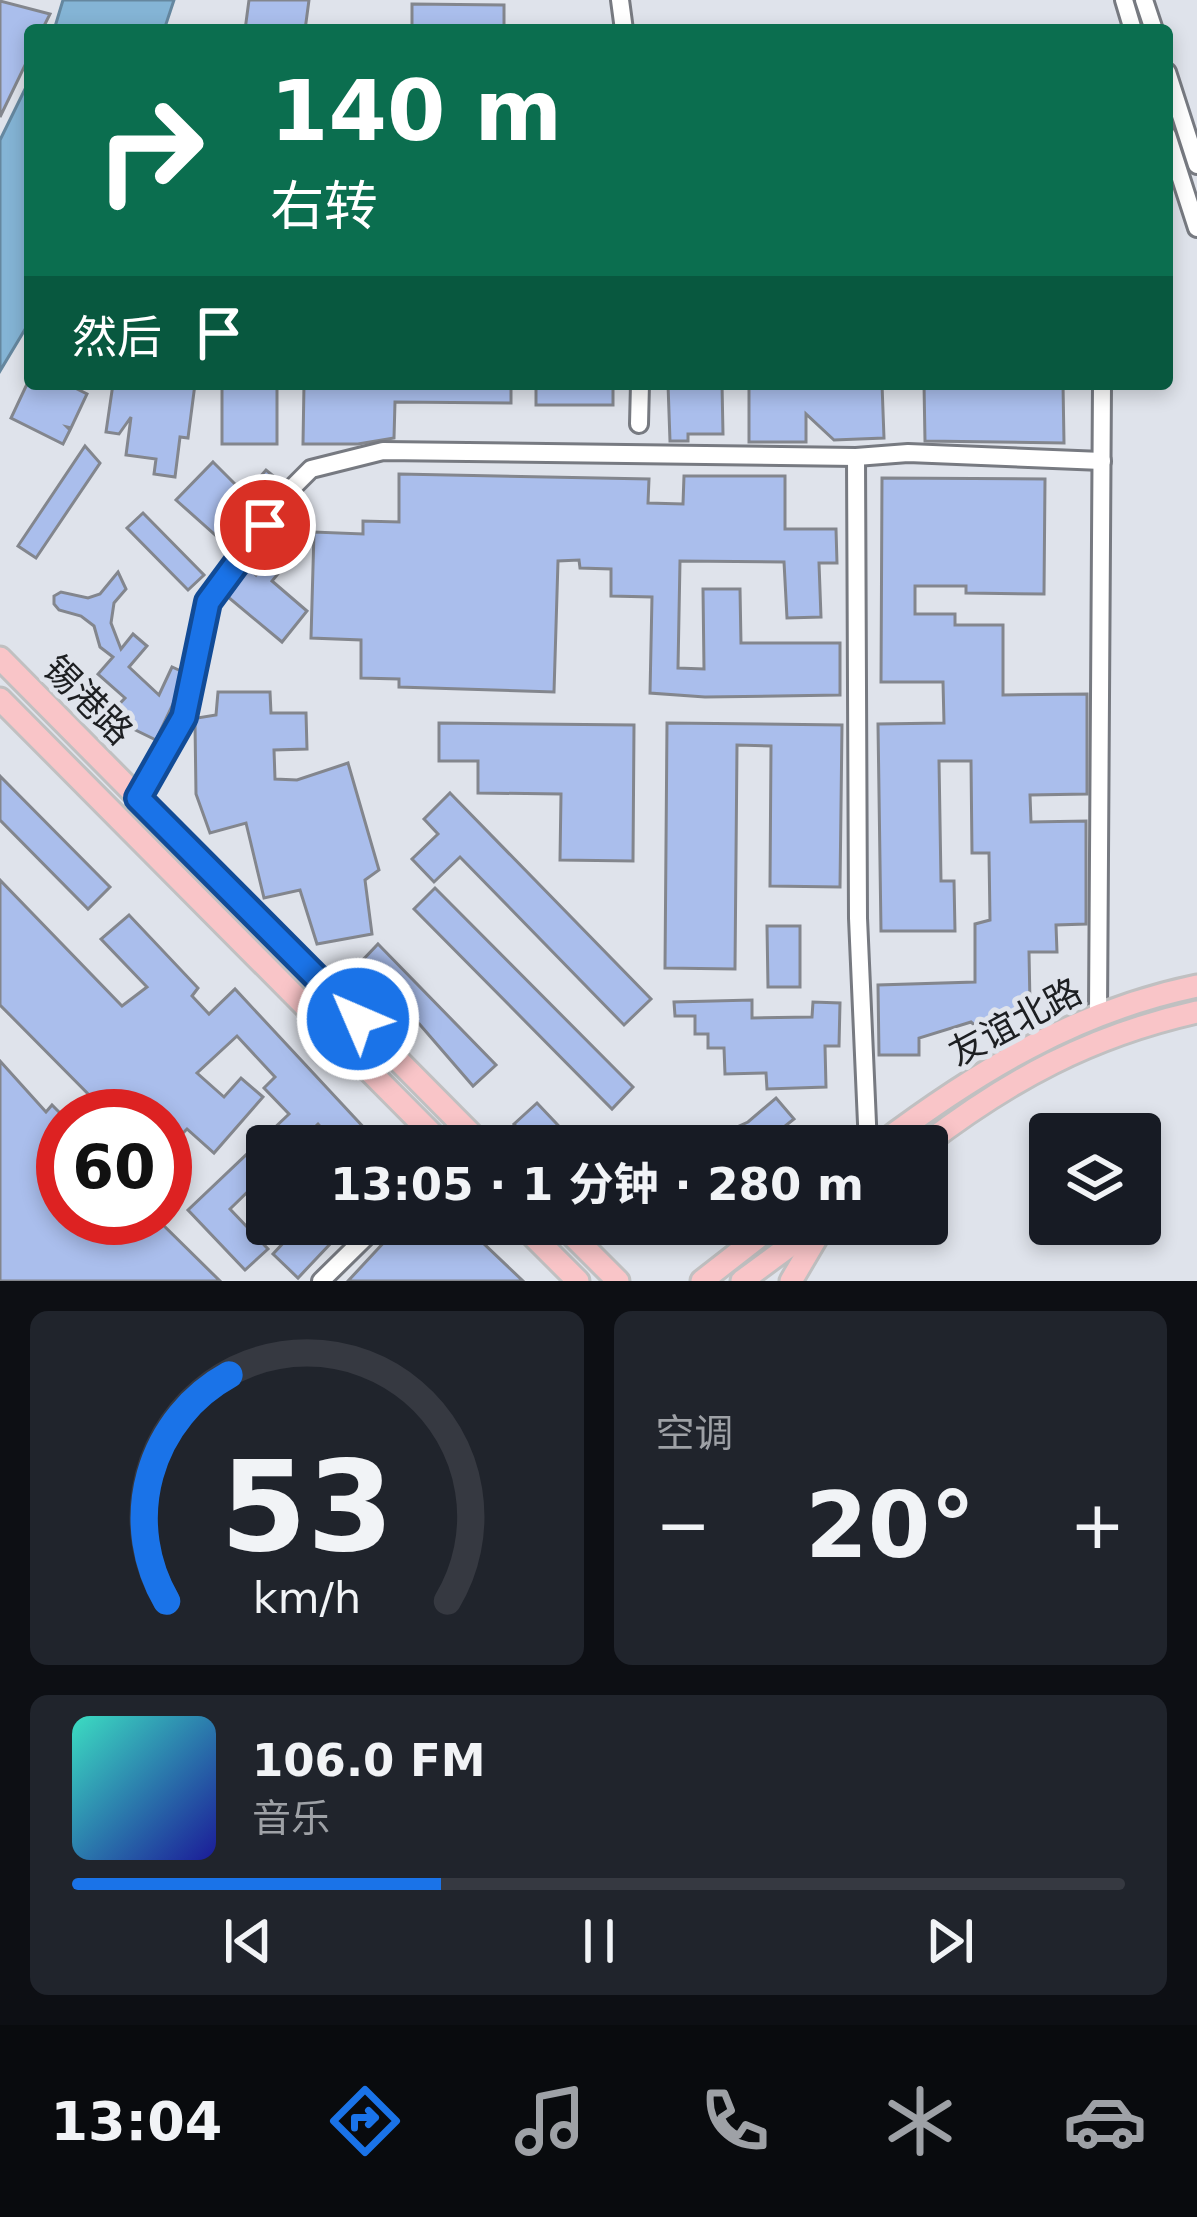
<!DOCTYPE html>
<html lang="zh">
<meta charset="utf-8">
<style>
:root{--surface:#171b24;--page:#20242c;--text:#f1f3f6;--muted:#9ea1a6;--line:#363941;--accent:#1a73e8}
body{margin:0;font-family:"DejaVu Sans","Noto Sans SC",sans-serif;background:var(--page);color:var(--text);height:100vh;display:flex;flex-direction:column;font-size:45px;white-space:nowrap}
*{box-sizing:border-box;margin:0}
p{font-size:39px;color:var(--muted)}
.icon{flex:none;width:66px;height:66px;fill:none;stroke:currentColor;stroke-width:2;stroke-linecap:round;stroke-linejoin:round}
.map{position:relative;height:1281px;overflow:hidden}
.drawer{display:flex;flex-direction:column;gap:30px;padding:30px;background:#0d0f14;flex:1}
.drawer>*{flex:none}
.banner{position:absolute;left:24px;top:24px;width:1149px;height:366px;border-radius:12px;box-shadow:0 6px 18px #0003;background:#0b6e4f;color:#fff;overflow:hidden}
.tools{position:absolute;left:1029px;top:1113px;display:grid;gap:24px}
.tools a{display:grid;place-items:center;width:132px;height:132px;border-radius:12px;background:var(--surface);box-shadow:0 6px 18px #0003;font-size:60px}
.speed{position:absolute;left:36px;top:1089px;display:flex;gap:24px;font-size:60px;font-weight:700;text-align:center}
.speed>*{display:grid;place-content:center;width:156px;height:156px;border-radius:50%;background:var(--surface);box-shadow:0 6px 18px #0003;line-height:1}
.speed .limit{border:18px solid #d22;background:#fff;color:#111}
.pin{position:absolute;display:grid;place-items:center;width:102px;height:102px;color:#fff;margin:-51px;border:6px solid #fff;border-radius:50%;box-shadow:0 3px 12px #0007}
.me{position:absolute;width:132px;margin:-66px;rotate:315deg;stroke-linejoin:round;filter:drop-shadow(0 0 9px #0008)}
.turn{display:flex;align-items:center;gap:42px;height:252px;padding:0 48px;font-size:54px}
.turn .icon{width:156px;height:156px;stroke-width:2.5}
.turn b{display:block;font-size:84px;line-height:102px}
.then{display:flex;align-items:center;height:114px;padding:0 48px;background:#0003;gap:24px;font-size:45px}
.big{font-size:90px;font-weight:700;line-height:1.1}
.drawer .tile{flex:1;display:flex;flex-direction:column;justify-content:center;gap:18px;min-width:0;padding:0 42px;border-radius:18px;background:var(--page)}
.drawer .dial{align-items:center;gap:0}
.dial svg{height:312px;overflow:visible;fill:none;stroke:var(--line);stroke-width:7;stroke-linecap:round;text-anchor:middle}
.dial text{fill:var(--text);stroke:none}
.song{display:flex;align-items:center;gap:36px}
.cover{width:144px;height:144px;border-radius:18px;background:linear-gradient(135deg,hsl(170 70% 55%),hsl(240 70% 35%))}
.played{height:12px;border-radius:6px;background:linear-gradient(90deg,var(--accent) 35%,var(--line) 35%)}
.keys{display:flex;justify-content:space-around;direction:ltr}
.heat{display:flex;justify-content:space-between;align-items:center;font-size:66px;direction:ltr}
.drawer .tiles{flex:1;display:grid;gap:30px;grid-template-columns:1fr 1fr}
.tile:last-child{grid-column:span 2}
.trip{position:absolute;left:246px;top:1125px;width:702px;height:120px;border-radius:12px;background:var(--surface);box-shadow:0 6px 18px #0003;font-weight:700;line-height:120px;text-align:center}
.dock{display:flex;height:192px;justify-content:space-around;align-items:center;background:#090b0e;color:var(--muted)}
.dock .icon{width:84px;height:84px}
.dock .active{color:var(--accent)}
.dock b{font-size:54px;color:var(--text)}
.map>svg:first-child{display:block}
</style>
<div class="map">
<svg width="1197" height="1281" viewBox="0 0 1197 1281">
<rect width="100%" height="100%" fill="#dfe3eb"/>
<g fill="#84b4d5" stroke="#65879f" stroke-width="3">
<polygon points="63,0 174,0 164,30 54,30"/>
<polygon points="30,79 30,321 0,371 0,140"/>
</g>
<g fill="#aabeec" stroke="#83868d" stroke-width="3">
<polygon points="249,0 309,0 305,30 245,30"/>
<polygon points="0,1 50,14 42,30 30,30 30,55 0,117"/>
<polygon points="412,4 504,5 504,30 412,30"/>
<polygon points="27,384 67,384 87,394 71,428 67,427 70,430 63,444 11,418"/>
<polygon points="113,384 195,384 188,438 180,437 175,477 154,474 156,459 126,455 131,417 119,434 106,432"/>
<rect x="222" y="384" width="55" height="60"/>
<polygon points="304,384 511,384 511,403 395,402 394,438 358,444 303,444"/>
<rect x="536" y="384" width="77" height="21"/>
<polygon points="668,384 722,384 723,434 688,434 688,441 670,441"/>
<polygon points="749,384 882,384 884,438 834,440 806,414 806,442 749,442"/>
<polygon points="924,384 1063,384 1064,443 925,441"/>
<polygon points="85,446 100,463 36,558 18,546"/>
<polygon points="213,462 245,494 266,470 281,482 231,549 176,500"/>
<polygon points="399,474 649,479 648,503 683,504 684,476 785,476 785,529 836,529 837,563 819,563 821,617 787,618 784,562 680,561 678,668 704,669 703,589 740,589 741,643 840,643 840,695 705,697 650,693 652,597 611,596 611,569 580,568 579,560 558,561 554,692 399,687 399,679 361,678 361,640 311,638 314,532 363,534 363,521 399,522"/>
<polygon points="882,478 1045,479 1044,594 966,593 966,586 915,586 915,614 955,614 955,625 1003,625 1003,695 1087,694 1087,794 1030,795 1031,822 1086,821 1086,924 1056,925 1057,952 1029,952 1030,1004 985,1034 971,1022 919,1038 919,1055 879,1055 878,985 975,982 975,924 990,920 989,853 972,853 971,761 939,761 941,881 954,881 955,931 881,931 878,724 944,723 943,682 881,682"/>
<polygon points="143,513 204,575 188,590 127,528"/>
<polygon points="293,531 305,541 272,581 307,611 282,642 228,597 249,568 256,575"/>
<polygon points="118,572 126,589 114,603 111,623 121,649 133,634 147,646 129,667 159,695 172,667 181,671 174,702 156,740 125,725 119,730 106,718 125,698 98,674 113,657 100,647 94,626 81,616 59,610 54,604 54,596 61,592 88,598 100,594"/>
<polygon points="218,692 270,692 271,713 306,713 307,749 274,750 275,779 297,780 348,763 379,870 365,880 372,934 317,944 300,890 264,898 246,823 210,833 196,794 195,723 197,718 216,715"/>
<polygon points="439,723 634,725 633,861 560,860 561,794 478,793 478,761 439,761"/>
<polygon points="667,723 842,725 840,887 770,886 771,746 737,745 735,969 665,968"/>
<polygon points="0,776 110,887 88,909 0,820"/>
<polygon points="450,793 651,999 624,1025 460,857 434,882 412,859 438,834 424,819"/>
<polygon points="0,880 122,1006 147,987 101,939 129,915 198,988 192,996 209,1014 235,989 381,1146 339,1146 318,1124 295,1146 267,1146 267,1173 230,1209 268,1249 245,1270 188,1210 289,1114 264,1088 275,1077 237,1036 197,1073 224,1097 241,1078 263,1097 214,1153 187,1129 165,1151 165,1116 110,1116 0,1005"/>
<polygon points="435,888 633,1087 612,1109 414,909"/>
<polygon points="767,926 800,926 800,987 768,987"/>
<polygon points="378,944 496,1065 473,1086 396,997 359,964"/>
<polygon points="752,1000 752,1018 812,1017 813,1002 840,1003 839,1046 825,1046 826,1087 767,1089 766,1073 725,1074 724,1048 708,1048 708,1034 695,1034 695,1016 675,1016 674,1002"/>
<polygon points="0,1061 46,1112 52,1105 63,1116 63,1218 156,1218 220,1281 0,1281"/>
<polygon points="776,1098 794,1119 760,1146 675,1146 674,1139 730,1130 748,1122"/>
<polygon points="537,1103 572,1140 566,1146 534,1146 514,1124"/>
<polygon points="301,1224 349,1224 298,1278 273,1254"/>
<polygon points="401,1224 463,1224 523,1281 348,1281"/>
</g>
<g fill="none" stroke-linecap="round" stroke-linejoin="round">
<g stroke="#777a81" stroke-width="22">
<g id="minor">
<polyline points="620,0 624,30"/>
<polyline points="1124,0 1133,30"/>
<polyline points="1144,0 1154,30"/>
<polyline points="1167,72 1197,165"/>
<polyline points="1167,135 1197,228"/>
<polyline points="639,424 640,384"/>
<polyline points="856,457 858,918 868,1146"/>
<polyline points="138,798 184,717 208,602 293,487 311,469 383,451 856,457 908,453 1102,461"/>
<polyline points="1098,1012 1102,384"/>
<polyline points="321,1281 379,1224"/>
</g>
</g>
<g stroke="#c0c0c1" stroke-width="27">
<g id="major">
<polyline points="0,658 483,1146"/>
<polyline points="0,699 444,1146"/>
<path d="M878,1146C976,1072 1076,1011 1197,986"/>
<path d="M923,1146C1009,1080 1090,1036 1197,1012"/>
<polyline points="521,1224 578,1281"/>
<polyline points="561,1224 618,1281"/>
<polyline points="702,1281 775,1224"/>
<polyline points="742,1281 819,1224"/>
<polyline points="791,1281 824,1225"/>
</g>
</g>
<use href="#minor" stroke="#fff" stroke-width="16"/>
<use href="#major" stroke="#f9c5c8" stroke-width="21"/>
</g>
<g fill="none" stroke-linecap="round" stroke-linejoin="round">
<g stroke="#114b97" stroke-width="30">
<polyline id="route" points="265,525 208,602 184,717 138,798 358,1019"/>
</g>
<use href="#route" stroke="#1a73e8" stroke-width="21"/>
</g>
<g text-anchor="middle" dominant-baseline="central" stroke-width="10" stroke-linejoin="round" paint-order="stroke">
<g font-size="36" fill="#1d1f22" stroke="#dfe3eb">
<text transform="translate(88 700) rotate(45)">锡港路</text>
<text transform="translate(1015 1022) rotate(-28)">友谊北路</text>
</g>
</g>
</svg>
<div class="tools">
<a><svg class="icon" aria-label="layers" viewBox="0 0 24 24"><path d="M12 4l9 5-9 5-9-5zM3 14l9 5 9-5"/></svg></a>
</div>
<div class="speed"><div class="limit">60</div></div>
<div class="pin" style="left:265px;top:525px;background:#d93025"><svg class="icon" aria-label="arrive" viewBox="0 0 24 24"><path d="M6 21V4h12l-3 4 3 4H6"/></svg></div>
<svg class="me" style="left:358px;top:1019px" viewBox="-20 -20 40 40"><circle r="17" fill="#1a73e8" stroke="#fff" stroke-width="3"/><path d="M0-11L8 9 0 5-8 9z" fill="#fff"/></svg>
<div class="trip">13:05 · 1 分钟 · 280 m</div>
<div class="banner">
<div class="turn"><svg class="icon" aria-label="right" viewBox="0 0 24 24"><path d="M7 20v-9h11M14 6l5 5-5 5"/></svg><div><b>140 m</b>右转</div></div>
<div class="then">然后<svg class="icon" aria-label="arrive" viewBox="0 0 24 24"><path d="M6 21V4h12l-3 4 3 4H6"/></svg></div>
</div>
</div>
<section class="drawer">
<div class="tiles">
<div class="tile dial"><svg viewBox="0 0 100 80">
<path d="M14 69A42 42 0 1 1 86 69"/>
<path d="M14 69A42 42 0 0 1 30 11" stroke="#1a73e8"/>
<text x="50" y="56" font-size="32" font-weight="700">53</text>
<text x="50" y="72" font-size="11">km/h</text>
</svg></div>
<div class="tile"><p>空调</p>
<div class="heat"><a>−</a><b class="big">20°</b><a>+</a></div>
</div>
<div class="tile">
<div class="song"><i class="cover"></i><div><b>106.0 FM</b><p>音乐</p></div></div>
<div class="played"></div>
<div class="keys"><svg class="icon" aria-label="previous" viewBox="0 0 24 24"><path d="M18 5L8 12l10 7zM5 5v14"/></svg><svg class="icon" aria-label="pause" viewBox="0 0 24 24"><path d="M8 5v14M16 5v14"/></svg><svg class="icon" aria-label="next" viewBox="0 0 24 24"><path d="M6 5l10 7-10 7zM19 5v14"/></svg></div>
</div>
</div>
</section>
<nav class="dock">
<b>13:04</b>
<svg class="icon active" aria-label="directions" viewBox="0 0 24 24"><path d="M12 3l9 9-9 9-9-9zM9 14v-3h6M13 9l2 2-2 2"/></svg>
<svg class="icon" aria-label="music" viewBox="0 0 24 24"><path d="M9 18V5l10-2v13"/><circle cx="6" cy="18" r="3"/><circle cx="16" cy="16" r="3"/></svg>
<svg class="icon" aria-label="phone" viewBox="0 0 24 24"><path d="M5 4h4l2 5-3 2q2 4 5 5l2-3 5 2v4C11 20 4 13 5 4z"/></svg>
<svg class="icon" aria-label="climate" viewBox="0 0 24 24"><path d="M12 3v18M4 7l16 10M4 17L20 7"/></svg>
<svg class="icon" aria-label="car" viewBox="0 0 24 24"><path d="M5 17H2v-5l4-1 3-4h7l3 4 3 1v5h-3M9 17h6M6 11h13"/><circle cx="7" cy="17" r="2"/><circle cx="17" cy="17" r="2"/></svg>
</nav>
